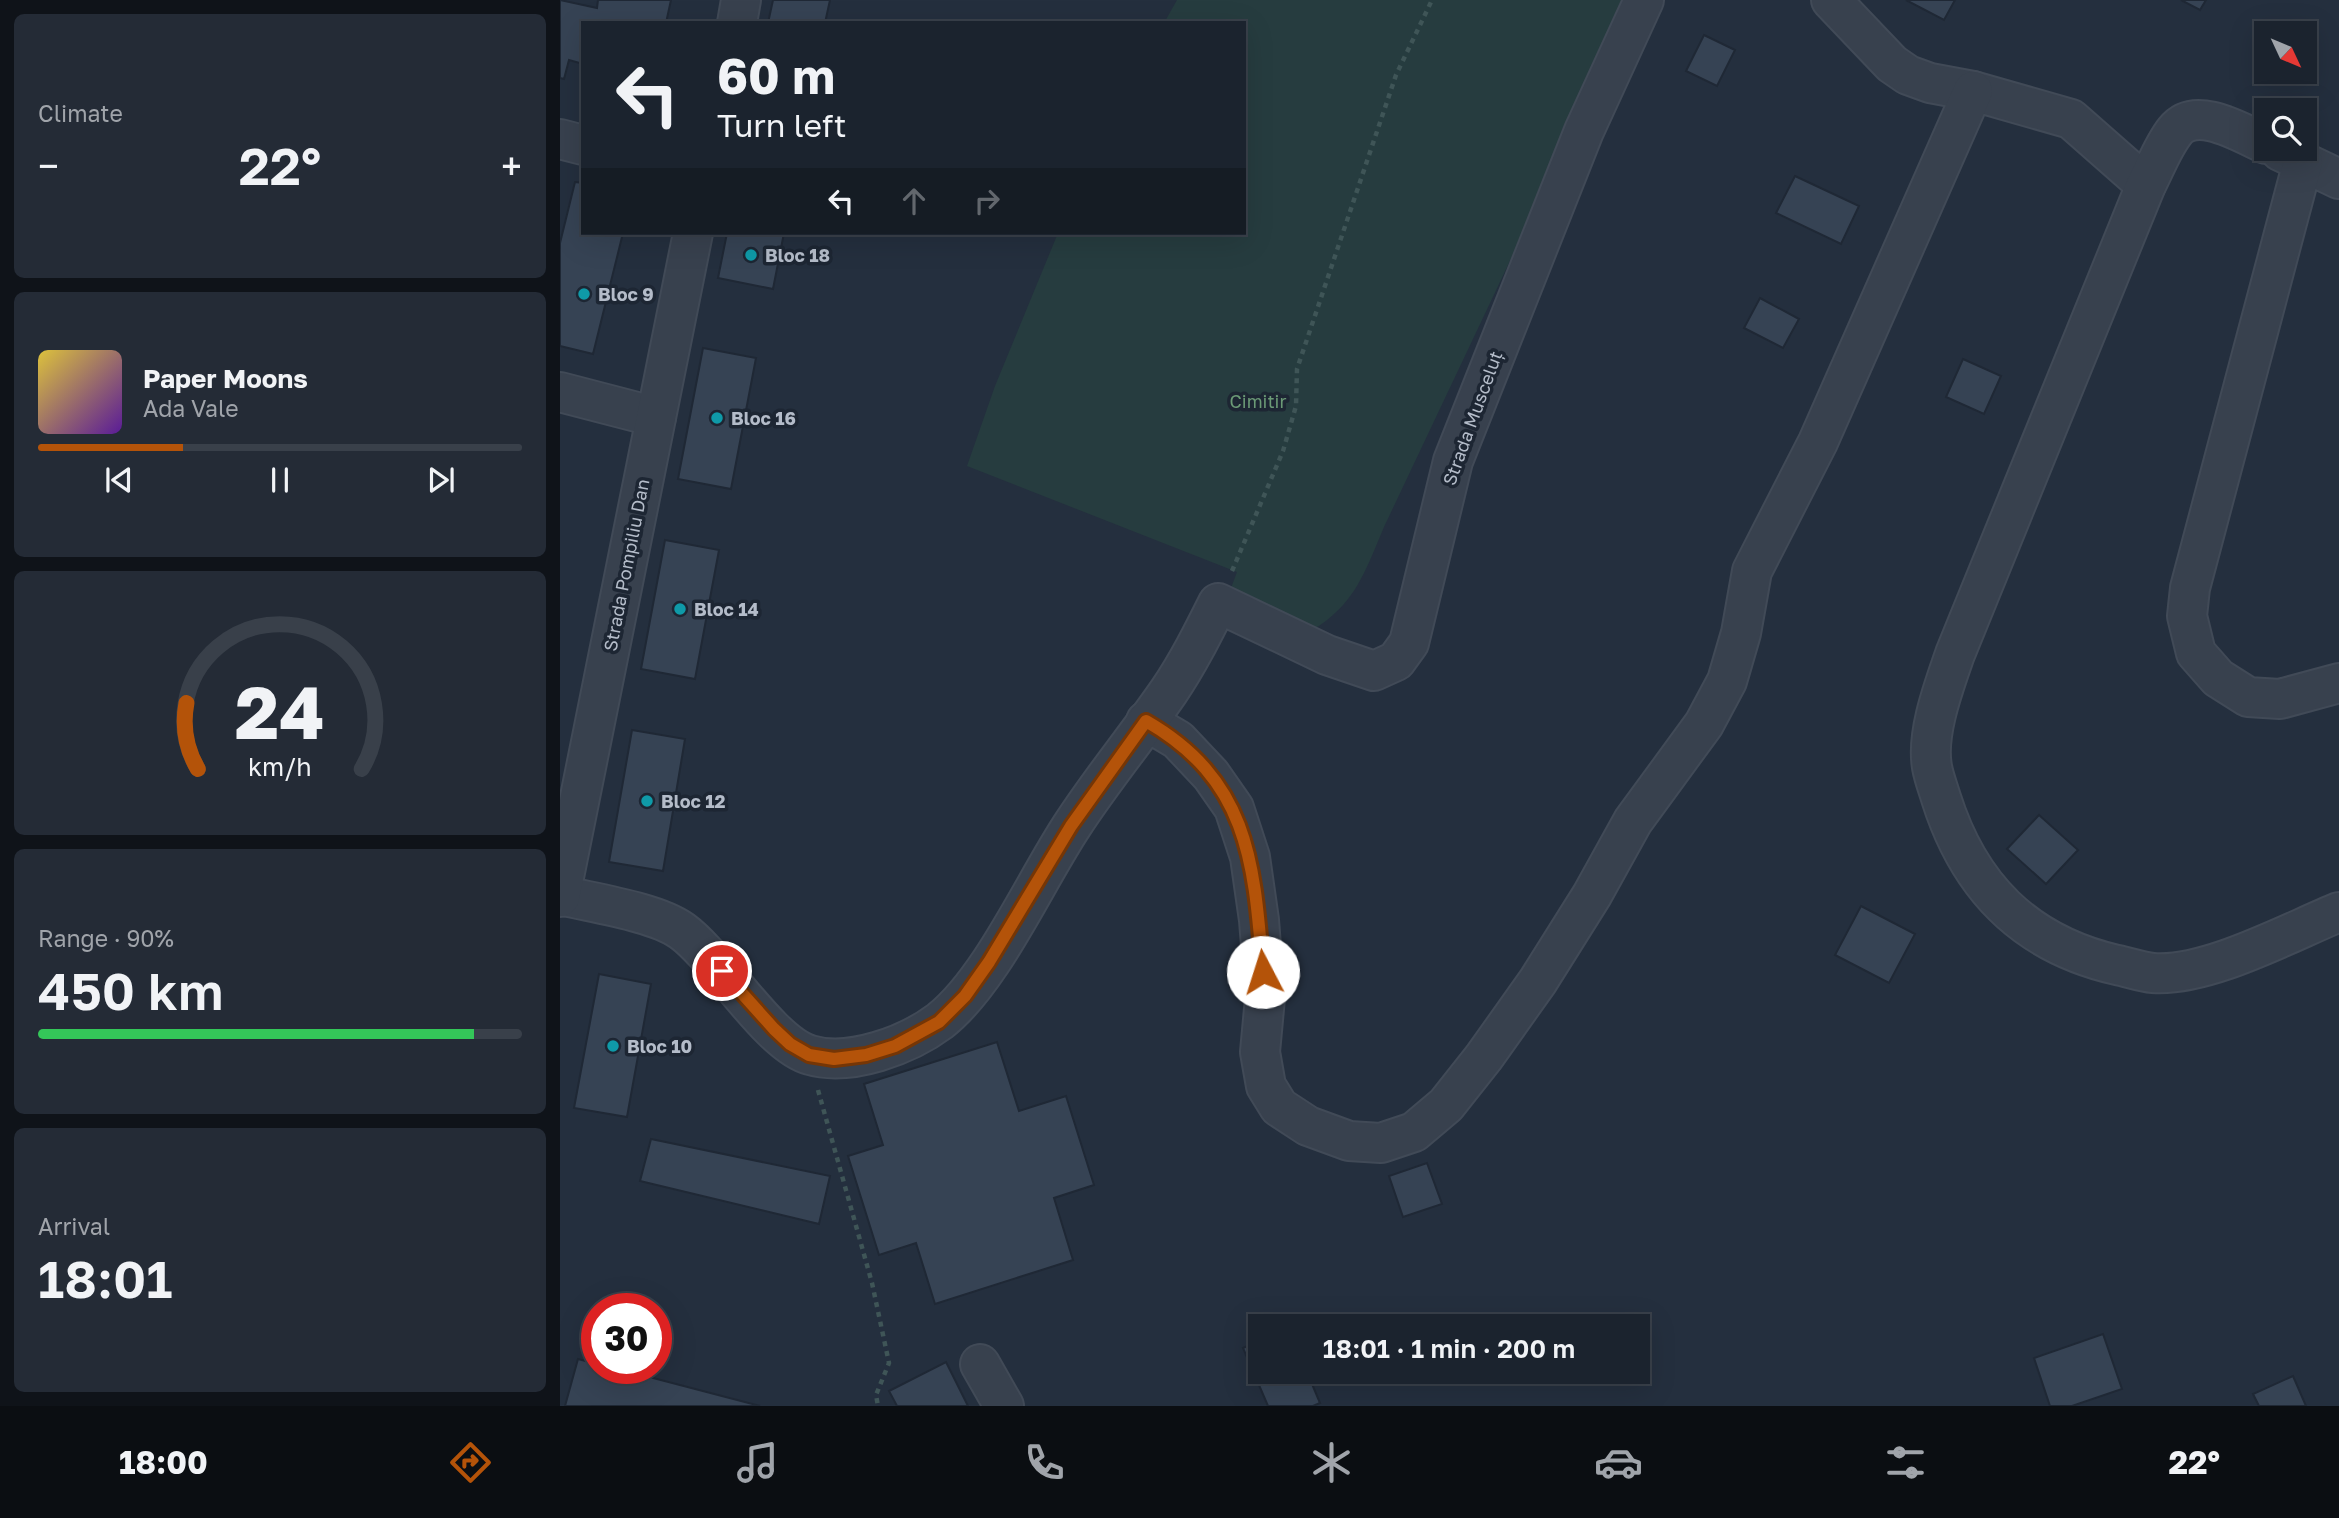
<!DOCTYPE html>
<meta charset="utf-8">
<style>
:root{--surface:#1b232e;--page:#242b36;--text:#f1f3f6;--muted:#a0a4aa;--line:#39404a;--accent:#b45309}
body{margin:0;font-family:"Golos Text",sans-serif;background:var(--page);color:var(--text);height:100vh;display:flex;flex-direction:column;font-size:26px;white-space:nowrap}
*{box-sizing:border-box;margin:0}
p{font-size:23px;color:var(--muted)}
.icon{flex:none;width:38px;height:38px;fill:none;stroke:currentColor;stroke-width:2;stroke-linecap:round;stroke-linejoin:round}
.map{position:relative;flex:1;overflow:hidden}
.panel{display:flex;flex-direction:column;gap:14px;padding:14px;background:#0f1319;width:560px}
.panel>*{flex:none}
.top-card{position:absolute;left:21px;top:21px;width:665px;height:214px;border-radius:0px;box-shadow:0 7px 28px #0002,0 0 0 2px var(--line);background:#1b232e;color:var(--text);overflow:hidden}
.needle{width:46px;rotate:134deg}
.buttons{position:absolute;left:1694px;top:21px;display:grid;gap:14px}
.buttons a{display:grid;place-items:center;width:63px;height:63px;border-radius:0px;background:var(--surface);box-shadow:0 7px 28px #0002,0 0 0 2px var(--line);font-size:35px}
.speed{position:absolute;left:21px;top:1293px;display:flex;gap:14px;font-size:35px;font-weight:700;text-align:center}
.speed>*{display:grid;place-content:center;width:91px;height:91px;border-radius:50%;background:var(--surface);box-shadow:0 7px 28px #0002,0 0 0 2px var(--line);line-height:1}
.speed .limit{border:10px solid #d22;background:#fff;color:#111}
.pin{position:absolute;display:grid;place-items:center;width:60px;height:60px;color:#fff;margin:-30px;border:4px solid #fff;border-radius:50%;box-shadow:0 2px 7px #0007}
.me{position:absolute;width:77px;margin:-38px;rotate:355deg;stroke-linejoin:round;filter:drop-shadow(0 0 5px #0008)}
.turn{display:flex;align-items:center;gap:24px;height:147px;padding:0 21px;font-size:32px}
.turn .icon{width:91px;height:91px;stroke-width:2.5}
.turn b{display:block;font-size:49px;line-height:60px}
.lanes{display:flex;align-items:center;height:66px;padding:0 21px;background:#0003;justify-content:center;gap:35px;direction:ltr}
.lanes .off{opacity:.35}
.big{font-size:52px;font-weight:600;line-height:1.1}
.panel .tile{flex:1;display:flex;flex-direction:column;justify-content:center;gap:10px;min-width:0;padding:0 24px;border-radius:10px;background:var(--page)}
.panel .dial{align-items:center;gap:0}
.dial svg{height:182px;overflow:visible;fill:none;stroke:var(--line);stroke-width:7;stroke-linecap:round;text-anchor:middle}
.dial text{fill:var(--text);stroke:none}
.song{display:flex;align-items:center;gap:21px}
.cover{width:84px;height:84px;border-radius:10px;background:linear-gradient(135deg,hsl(50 70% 55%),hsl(270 70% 35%))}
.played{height:7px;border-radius:4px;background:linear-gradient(90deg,var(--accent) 30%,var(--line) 30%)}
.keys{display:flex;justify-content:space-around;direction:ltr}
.heat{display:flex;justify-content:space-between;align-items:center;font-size:38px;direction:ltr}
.charge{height:10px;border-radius:5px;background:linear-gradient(90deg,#34c759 90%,var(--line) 0)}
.trip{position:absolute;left:688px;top:1314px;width:402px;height:70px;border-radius:0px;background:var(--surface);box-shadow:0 7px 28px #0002,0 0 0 2px var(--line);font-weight:600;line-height:70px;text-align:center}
.tab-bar{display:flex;height:112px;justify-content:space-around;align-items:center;background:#0b0e12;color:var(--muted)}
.tab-bar .icon{width:49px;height:49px}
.tab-bar .active{color:var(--accent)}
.tab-bar b{font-size:32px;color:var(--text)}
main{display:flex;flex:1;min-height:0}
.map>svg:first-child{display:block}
</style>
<main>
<section class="panel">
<div class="tile"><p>Climate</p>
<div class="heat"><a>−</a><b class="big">22°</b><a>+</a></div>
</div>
<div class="tile">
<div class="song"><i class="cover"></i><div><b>Paper Moons</b><p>Ada Vale</p></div></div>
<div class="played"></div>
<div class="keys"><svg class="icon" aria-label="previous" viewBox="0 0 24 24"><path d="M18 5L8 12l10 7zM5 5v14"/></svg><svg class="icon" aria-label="pause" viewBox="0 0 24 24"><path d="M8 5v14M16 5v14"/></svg><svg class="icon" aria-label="next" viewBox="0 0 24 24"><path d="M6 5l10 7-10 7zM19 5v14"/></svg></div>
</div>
<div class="tile dial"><svg viewBox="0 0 100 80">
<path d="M14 69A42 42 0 1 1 86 69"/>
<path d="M14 69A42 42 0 0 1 9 40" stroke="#b45309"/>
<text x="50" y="56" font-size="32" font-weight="700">24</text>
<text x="50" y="72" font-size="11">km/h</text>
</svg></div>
<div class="tile"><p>Range · 90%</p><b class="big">450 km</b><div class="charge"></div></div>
<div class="tile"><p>Arrival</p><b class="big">18:01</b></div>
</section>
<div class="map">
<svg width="1779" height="1406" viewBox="0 0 1779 1406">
<rect width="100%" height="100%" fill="#242f3e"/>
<path fill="#263c3f" d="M617,0H1067L992,172L824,527C805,572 795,605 751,631L668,596L677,572L407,466L435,386L498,233H684V23H604Z"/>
<g fill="#364354" stroke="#1f2835" stroke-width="2">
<polygon points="0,0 37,8 38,0 111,0 106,23 23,23 23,64 9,60 4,79 0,78"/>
<polygon points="213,0 270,0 265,23 208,23"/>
<polygon points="1346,0 1395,0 1384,20"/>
<polygon points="1621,0 1646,0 1640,10"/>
<polygon points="1144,35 1175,50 1157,86 1126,71"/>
<polygon points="1235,176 1299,206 1281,244 1216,213"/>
<polygon points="15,182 23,183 23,233 63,233 33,354 0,346 0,243"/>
<polygon points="167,233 224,233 213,289 158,278"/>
<polygon points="1200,298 1239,319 1223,348 1184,328"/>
<polygon points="143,348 196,358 171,489 118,479"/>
<polygon points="1403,359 1441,376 1424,414 1386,397"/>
<polygon points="105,540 159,550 135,679 81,669"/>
<polygon points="72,730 125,739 103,871 49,862"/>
<polygon points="1479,815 1518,850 1486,884 1447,849"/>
<polygon points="1301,906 1355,934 1329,983 1275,955"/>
<polygon points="39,974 91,984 67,1117 14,1108"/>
<polygon points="437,1042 459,1111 506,1096 534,1185 494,1198 513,1260 375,1304 356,1243 319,1255 288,1156 323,1145 304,1084"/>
<polygon points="91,1139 270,1176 259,1224 80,1181"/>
<polygon points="867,1163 882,1204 843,1217 829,1176"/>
<polygon points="1543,1334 1562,1389 1512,1406 1490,1406 1474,1358"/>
<polygon points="700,1340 700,1372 747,1372 760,1403 753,1406 708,1406 683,1348"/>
<polygon points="18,1359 37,1364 37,1368 55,1368 200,1406 5,1406"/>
<polygon points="386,1362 408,1406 337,1406 329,1391"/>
<polygon points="1733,1376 1746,1406 1699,1406 1693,1394"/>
</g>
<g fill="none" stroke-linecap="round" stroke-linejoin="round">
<g stroke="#414a57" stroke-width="42">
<g id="minor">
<polyline points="1271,0 1332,64 1348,75 1370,83 1413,91 1511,119 1586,185"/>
<polyline points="177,23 181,0"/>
<polyline points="0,139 23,145"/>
<path d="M1706,144C1683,134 1636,104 1615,131C1603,146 1595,168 1586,185L1395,654C1384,686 1366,733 1372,767C1374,778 1378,788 1381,798C1409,887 1465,944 1557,965C1568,967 1581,972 1593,973C1647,977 1728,933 1779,912"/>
<polyline points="1720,151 1779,179"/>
<polyline points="1743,162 1630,588 1627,616 1636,653 1658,678 1688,697 1720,699 1779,683"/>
<polyline points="0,392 96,417"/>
<polyline points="586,721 618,740 651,775 674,808 690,857 699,920 705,998 700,1052 706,1086 719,1107 748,1126 789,1141 821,1143 854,1132 886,1105 924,1057 978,981 1032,895 1073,821 1144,724 1167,681 1181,633 1192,571 1258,442 1413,91"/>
<path d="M0,895C33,903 96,912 122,931C159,958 210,1044 250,1055C290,1067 348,1045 380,1021C432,980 475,881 513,824C543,778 578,736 609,691C628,663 643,633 658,603L767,655L814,671L836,661L849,643L893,461L1024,131L1084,0"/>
<polyline points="0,897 133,233"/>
<polyline points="420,1364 444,1406"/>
</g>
</g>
<g stroke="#3f5557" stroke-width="4.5" stroke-dasharray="5 5" stroke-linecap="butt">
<polyline points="672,571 723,451 736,406 737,369 836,75 872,0"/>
<polyline points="258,1090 312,1283 329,1363 316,1395 318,1406"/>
</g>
<use href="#minor" stroke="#38414e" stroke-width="38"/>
</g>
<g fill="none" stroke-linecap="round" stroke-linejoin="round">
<g stroke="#753606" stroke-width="18">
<path id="route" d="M162,971L214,1029L230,1044L249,1055L274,1059L306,1055L335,1046L379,1022L405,996L429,962L511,826L586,721C690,781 694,864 703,972"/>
</g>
<use href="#route" stroke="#b45309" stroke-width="12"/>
</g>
<g fill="#0f9aa8" stroke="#1d2633" stroke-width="2.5">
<circle cx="191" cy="255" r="7"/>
<circle cx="24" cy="294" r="7"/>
<circle cx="157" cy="418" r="7"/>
<circle cx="120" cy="609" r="7"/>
<circle cx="87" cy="801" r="7"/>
<circle cx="53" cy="1046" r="7"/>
</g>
<g text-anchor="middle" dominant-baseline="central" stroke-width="7" stroke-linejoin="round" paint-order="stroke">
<g font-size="18" font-weight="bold" fill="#b4bcc9" stroke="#1d2633" text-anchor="start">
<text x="205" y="255">Bloc 18</text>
<text x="38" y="294">Bloc 9</text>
<text x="171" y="418">Bloc 16</text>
<text x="134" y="609">Bloc 14</text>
<text x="101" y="801">Bloc 12</text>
<text x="67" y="1046">Bloc 10</text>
</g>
<g font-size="18" fill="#6b9a76" stroke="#1d2633">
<text x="698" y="401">Cimitir</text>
</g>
<g font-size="18" fill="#b4bcc9" stroke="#1d2633">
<text transform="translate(912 418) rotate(-70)">Strada Musceluț</text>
<text transform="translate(66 565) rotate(-79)">Strada Pompiliu Dan</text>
</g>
</g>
</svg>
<div class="buttons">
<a><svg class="needle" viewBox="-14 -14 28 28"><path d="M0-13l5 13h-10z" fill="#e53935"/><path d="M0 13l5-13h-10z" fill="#a0a4aa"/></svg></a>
<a><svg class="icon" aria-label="search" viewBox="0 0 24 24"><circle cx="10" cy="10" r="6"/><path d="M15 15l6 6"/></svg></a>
</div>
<div class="speed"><div class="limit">30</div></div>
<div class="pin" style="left:162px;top:971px;background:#d93025"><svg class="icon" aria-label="arrive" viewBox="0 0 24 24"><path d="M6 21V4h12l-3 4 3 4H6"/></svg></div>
<svg class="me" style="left:703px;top:972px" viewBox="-20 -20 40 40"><circle r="19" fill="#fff"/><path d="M0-13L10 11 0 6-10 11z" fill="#b45309"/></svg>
<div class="trip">18:01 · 1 min · 200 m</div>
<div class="top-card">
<div class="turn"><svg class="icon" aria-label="left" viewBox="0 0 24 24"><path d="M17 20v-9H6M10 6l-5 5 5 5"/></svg><div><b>60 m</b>Turn left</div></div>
<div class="lanes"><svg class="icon" aria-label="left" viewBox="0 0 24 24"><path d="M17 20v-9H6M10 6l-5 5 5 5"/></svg><svg class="icon off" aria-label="ahead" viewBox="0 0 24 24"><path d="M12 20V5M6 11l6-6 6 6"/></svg><svg class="icon off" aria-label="right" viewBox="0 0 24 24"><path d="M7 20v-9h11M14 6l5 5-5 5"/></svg></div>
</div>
</div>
</main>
<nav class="tab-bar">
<b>18:00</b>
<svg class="icon active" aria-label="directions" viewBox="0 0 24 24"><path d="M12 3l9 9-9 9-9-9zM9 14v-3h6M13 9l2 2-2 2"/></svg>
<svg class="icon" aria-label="music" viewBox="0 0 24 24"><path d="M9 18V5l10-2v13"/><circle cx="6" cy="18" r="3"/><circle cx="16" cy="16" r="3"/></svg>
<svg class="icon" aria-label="phone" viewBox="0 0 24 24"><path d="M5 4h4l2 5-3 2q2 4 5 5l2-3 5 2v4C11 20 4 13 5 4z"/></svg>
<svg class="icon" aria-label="climate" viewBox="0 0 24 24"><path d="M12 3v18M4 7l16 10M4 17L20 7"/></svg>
<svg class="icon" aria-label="car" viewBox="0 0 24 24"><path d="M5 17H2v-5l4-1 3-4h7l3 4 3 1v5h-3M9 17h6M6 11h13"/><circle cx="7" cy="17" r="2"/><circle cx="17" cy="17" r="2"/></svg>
<svg class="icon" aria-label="filters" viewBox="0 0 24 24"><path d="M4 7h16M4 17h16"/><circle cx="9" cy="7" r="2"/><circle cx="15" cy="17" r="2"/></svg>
<b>22°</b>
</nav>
